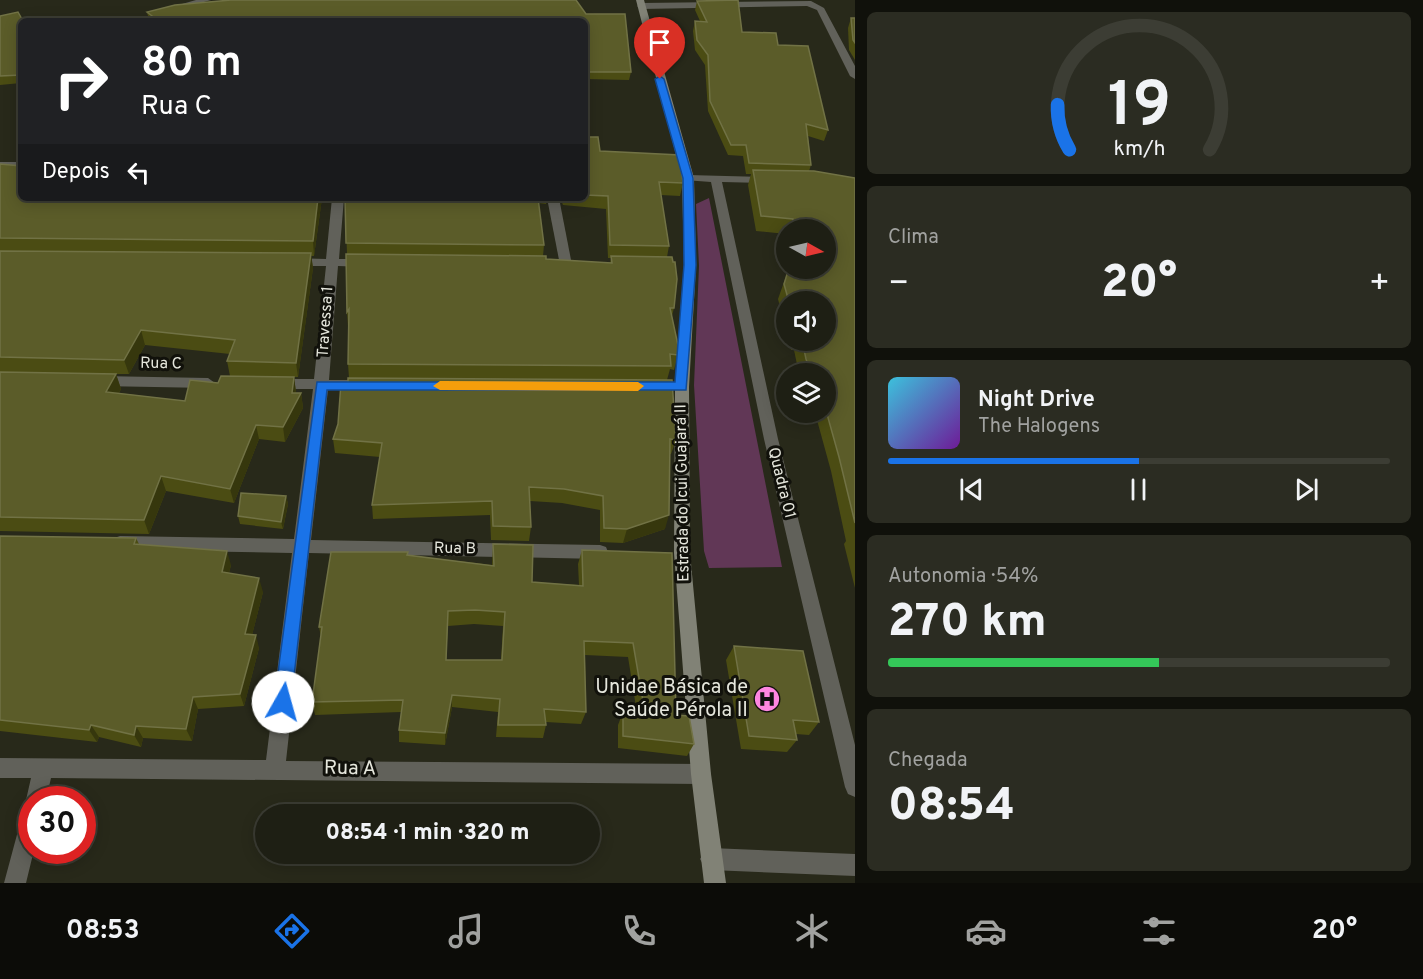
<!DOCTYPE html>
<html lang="pt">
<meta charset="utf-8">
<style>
:root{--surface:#1e1f14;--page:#2b2c22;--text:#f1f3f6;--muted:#a1a2a0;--line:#3c3d34;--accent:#1a73e8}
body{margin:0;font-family:Overpass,sans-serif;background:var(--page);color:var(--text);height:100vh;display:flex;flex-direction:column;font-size:22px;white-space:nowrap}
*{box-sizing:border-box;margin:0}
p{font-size:20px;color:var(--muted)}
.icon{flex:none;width:33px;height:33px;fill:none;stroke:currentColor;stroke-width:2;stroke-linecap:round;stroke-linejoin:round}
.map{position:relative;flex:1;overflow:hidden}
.drawer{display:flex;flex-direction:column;gap:12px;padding:12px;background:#10110b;width:568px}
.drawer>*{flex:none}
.top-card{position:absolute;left:18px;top:18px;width:570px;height:183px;border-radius:9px;box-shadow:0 3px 15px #0003,0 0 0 2px var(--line);background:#202124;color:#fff;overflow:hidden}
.needle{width:39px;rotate:98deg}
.fabs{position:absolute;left:776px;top:219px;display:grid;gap:12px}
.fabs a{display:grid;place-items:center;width:60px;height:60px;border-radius:50%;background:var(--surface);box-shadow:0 3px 15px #0003,0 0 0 2px var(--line);font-size:30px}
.speed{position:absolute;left:18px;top:786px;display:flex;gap:12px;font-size:30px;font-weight:700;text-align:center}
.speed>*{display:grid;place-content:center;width:78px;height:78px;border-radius:50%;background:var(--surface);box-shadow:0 3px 15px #0003,0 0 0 2px var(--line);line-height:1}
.speed .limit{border:9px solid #d22;background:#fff;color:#111}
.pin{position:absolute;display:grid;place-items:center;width:51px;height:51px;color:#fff;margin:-62px -26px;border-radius:50% 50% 50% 0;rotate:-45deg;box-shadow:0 0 6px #0007}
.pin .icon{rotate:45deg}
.me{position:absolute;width:66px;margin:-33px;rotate:7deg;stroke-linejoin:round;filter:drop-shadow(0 0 4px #0008)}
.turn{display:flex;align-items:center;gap:21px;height:126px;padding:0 24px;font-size:27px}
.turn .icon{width:78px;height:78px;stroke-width:2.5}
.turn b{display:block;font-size:42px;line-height:51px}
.then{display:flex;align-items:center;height:57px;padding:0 24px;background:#0003;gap:12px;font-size:22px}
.big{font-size:45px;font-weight:800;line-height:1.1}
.drawer .tile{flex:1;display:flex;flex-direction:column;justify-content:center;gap:9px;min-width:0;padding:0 21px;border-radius:9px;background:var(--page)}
.drawer .dial{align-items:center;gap:0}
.dial svg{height:156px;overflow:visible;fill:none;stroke:var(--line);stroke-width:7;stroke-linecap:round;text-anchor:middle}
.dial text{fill:var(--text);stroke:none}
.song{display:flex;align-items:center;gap:18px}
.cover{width:72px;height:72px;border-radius:9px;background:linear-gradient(135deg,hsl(190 70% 55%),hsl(280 70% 35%))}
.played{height:6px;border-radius:3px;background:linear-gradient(90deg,var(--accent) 50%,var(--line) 50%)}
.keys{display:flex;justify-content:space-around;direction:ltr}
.heat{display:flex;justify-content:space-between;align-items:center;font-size:33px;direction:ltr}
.charge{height:9px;border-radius:4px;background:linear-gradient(90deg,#34c759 54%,var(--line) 0)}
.trip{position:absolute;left:255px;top:804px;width:345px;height:60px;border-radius:30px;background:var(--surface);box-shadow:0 3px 15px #0003,0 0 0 2px var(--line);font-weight:800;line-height:60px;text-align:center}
.menu{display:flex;height:96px;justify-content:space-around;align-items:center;background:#0c0c08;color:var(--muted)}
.menu .icon{width:42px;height:42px}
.menu .current{color:var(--accent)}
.menu b{font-size:27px;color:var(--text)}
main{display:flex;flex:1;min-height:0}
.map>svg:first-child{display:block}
</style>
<main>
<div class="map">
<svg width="855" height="883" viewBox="0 0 855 883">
<rect width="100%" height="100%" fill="#28291a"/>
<polygon fill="#613756" points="709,198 782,567 709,568 704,551 694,385 699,266 696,204"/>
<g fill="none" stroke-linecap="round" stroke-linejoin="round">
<g fill="#61615a" fill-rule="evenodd">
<polygon points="196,0 211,0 172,11 168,8"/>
<polygon points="811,1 824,8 855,66 855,79 850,76 817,10 807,6 641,9 637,6 641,3"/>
<rect x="0" y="162" width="21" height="6"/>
<polygon points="688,175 768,177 774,180 768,183 722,182 778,439 855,745 855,797 848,794 845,787 764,439 711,182 684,180 682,178"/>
<polygon points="332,198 344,198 339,259 366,259 372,263 366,267 338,266 329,380 361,380 368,385 361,390 328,390 311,540 600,545 606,547 608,552 606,557 600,559 309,553 286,761 701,764 708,767 711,774 708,781 701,784 51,778 46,800 32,800 32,850 34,850 26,883 4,883 22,816 25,809 29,807 26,800 31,778 0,778 0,758 266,760 292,553 120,550 114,548 112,543 114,538 120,536 294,539 313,389 277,389 270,384 277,379 314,379 326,266 291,266 285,262 291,258 326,259"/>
<polygon points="547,198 559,198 572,265 570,268 562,268 560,265"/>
<polygon points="100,376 208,378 215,383 208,388 100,386 93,381"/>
<polygon points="711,848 855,854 855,876 711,870 704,866 700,859 704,852"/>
</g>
<polygon fill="#818276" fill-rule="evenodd" points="636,0 644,0 694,178 696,265 689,387 690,553 711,774 726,883 704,883 691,774 674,553 675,387 684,265 682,178"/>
</g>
<g fill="#4b4c13" fill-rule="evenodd">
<polygon points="231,0 576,0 586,14 625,14 631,72 629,80 585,79 585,21 121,21 149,20 147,12 175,5"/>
<polygon points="697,1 742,32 778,45 828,130 824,141 808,136 811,165 809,171 855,178 855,588 844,544 846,541 831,471 817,420 815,419 812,412 825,412 825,374 799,374 794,350 791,350 789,340 825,340 825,302 786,302 786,330 778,299 789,268 825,230 786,230 786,234 756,231 748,185 751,174 746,174 743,156 728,155 708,111 705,65 695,50 693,31 695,21 700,21 695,10"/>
<polygon points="0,16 21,21 21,83 0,85"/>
<polygon points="851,18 855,18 855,60 849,50 848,28"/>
<polygon points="585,137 600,151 683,183 680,196 661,195 669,246 667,257 674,308 672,316 678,355 674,370 670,369 667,380 676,440 671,454 670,454 665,529 623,543 600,542 600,510 562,503 530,501 531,527 529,541 491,540 490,515 373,519 372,505 380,457 335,453 333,439 338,424 349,378 348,364 348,327 347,312 347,254 345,198 547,198 546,204 538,203 544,245 543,256 546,259 610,263 611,258 608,258 606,209 563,205 560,198 585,198"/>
<path d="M0,164L21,198H322L314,256H311L313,268L298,377H294L296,393H301L303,408L285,442L259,439L234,503L166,491L149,534L0,531ZM145,345L230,354L227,361L230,376L185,401L119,393L121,389L116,374H129Z"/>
<polygon points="286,496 288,504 283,529 240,524 238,516"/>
<polygon points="0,536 136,538 139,544 231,565 229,573 263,592 252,635 259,648 244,706 198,709 192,741 143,738 141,747 99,737 97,742 0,731"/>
<path d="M493,544L532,582L579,585L578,564L582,550L676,715L694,744L687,756L618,748V725L623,712L637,713L628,657L585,655L586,712L581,724L546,722V725L543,738L496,737L498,712L452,707L445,745L399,742V730L401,712L315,715L312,702L321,637L319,627L408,555L492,565ZM474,624L503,626L501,660H446L448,626Z"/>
<polygon points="734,646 819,722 809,735 796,734 797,740 787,752 741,749 726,660"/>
</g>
<g fill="#36370d">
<polygon points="318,198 322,198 314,256 313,241"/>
<polygon points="311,253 313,268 298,377 296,363"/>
<polygon points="141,330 145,345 129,374 124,360"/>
<polygon points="116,374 121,389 111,406 106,392"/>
<polygon points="294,377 296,392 294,406 301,393 303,408 285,442 283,427 292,393"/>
<polygon points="256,425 259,439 234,503 230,489"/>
<polygon points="161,476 166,491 149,534 144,520"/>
<polygon points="286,496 288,504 283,529 281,522"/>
<polygon points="669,515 665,529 623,543 627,529"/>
<polygon points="227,551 231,565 226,585 222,572"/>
<polygon points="259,578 263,592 249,647 245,634"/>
<polygon points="256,635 259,648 244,706 240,694"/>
<polygon points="452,695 452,707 445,745 445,733"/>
<polygon points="193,697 198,709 192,741 186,729"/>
<polygon points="91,725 99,737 97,742 89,730"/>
<polygon points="136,726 143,738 141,747 134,735"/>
</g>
<g fill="#5b5c29" stroke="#717245" stroke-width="1.5" fill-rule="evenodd">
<polygon points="231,0 576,0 586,14 625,14 631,72 585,72 585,21 121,21 156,19 147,12 175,5"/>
<polygon points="738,0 742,32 776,33 778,45 808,46 828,130 806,124 811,165 749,163 746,145 731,145 710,101 708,55 697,40 695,21 707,22 697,1"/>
<polygon points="18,12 23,21 21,21 21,75 0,76 0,16"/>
<polygon points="851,18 855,18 855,43 853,40"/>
<polygon points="585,137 598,137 600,151 680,155 683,183 659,182 669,246 610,245 608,196 585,195"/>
<polygon points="0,164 21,166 21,198 318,198 313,241 0,238"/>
<polygon points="753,170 814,171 855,178 855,523 839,457 825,407 825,374 811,374 806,359 802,340 825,340 825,302 789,302 784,284 789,268 825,268 825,230 794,230 793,219 761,216"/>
<polygon points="345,198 538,198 544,245 346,243"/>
<polygon points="0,251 311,253 296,363 227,361 235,340 141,330 124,360 0,357"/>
<polygon points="346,254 546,256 546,259 612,263 611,256 672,257 673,262 675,262 677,279 674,308 670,308 679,350 678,355 670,354 671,366 348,364 349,309 347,312"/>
<polygon points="0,372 116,374 106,392 185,401 190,380 218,383 221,376 294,377 292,393 301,393 283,427 256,425 230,489 161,476 144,520 0,517"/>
<polygon points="348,378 672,380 676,440 670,439 669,515 627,529 604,528 603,496 564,489 529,487 531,527 493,526 492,501 372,505 382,443 333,439 338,424 341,383 348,384"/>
<polygon points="241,493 286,496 281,522 238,516"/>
<polygon points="0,536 136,538 134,544 227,551 222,572 259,578 245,634 256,635 240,694 193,697 186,729 136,726 134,735 91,725 89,730 0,720"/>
<path d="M493,544L533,545L532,582L583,586L582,550L672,553L676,715L689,716L694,744L623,736V712L645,713L633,643L584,641L586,712L544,709L546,725H498L500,699L452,695L445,733L399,730L403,700L312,702L322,627H319L331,552H408L407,555L494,566ZM475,610L505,612L502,660H446L448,611Z"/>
<polygon points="734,646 803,651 819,722 793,720 797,740 749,736"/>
</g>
<polygon fill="#1a73e8" stroke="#114b97" stroke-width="1.5" points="660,76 664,79 693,178 696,265 686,390 327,390 291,702 289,708 283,710 277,708 274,702 317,382 675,382 684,265 683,178 655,79"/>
<polygon fill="#f59e0b" points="440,381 638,382 644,386 638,391 440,390 433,386"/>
<defs>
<g id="hospital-disc" transform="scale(1.35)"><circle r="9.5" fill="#fd86e1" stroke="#11110b"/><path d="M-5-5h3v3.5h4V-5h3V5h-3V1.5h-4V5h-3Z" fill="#111"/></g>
</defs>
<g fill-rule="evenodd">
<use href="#hospital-disc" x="767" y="699"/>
</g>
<g text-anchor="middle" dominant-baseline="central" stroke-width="6" stroke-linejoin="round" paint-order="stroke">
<g font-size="16" fill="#e5e6dc" stroke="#11110b">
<text transform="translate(326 322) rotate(-86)">Travessa 1</text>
<text transform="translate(161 364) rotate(1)">Rua C</text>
<text transform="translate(781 483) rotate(76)">Quadra 01</text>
<text transform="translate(683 493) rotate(-91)">Estrada do Icui Guajará II</text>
<text transform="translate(455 549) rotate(1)">Rua B</text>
</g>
<g font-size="20" fill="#e5e6dc" stroke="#11110b" text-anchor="end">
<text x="748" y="688">Unidae Básica de<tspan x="748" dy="23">Saúde Pérola II</tspan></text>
</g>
<g font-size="20" fill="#e5e6dc" stroke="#11110b">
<text transform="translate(350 769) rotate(1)">Rua A</text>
</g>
</g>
</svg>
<div class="fabs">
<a><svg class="needle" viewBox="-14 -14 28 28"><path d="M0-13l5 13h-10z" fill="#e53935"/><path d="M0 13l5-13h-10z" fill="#a1a2a0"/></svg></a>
<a><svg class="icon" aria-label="sound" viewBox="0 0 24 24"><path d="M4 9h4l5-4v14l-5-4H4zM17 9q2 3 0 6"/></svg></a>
<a><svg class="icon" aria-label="layers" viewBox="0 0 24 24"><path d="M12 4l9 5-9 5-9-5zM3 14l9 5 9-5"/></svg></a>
</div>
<div class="speed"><div class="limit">30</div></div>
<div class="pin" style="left:660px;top:79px;background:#d93025"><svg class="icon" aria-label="arrive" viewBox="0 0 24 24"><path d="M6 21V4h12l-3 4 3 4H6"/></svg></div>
<svg class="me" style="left:283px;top:702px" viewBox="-20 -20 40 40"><circle r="19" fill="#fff"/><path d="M0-13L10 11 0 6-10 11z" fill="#1a73e8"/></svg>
<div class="trip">08:54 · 1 min · 320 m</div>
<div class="top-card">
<div class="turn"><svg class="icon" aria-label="right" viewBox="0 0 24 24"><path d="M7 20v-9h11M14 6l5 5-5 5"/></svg><div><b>80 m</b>Rua C</div></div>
<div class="then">Depois<svg class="icon" aria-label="left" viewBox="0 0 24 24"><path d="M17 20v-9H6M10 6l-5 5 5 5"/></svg></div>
</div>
</div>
<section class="drawer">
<div class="tile dial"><svg viewBox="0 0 100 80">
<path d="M14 69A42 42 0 1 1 86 69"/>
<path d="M14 69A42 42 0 0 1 8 46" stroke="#1a73e8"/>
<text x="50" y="56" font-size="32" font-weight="700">19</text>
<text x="50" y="72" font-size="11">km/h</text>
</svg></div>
<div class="tile"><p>Clima</p>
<div class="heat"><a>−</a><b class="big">20°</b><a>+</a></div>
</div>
<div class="tile">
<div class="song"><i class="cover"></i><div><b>Night Drive</b><p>The Halogens</p></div></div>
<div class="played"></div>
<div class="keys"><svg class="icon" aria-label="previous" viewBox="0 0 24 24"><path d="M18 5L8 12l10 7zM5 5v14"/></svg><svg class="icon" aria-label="pause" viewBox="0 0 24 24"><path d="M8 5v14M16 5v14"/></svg><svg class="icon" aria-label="next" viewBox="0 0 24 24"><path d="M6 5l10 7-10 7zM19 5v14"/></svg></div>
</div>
<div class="tile"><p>Autonomia · 54%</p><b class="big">270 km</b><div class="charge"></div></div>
<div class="tile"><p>Chegada</p><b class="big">08:54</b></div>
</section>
</main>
<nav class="menu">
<b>08:53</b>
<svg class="icon current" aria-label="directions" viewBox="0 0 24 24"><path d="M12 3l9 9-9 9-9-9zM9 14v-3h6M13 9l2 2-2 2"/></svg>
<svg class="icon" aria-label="music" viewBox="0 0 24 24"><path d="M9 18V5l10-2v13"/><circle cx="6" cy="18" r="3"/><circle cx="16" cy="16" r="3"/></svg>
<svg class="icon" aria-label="phone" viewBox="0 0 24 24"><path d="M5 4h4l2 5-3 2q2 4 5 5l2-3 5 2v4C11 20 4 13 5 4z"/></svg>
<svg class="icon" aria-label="climate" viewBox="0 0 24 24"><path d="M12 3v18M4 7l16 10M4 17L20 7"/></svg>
<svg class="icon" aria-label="car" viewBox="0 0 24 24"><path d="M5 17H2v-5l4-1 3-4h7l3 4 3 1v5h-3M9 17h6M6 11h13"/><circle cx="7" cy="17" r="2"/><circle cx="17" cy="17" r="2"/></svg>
<svg class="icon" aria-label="filters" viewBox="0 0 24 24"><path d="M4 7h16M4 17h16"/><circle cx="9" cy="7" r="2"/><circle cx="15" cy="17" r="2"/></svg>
<b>20°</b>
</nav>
